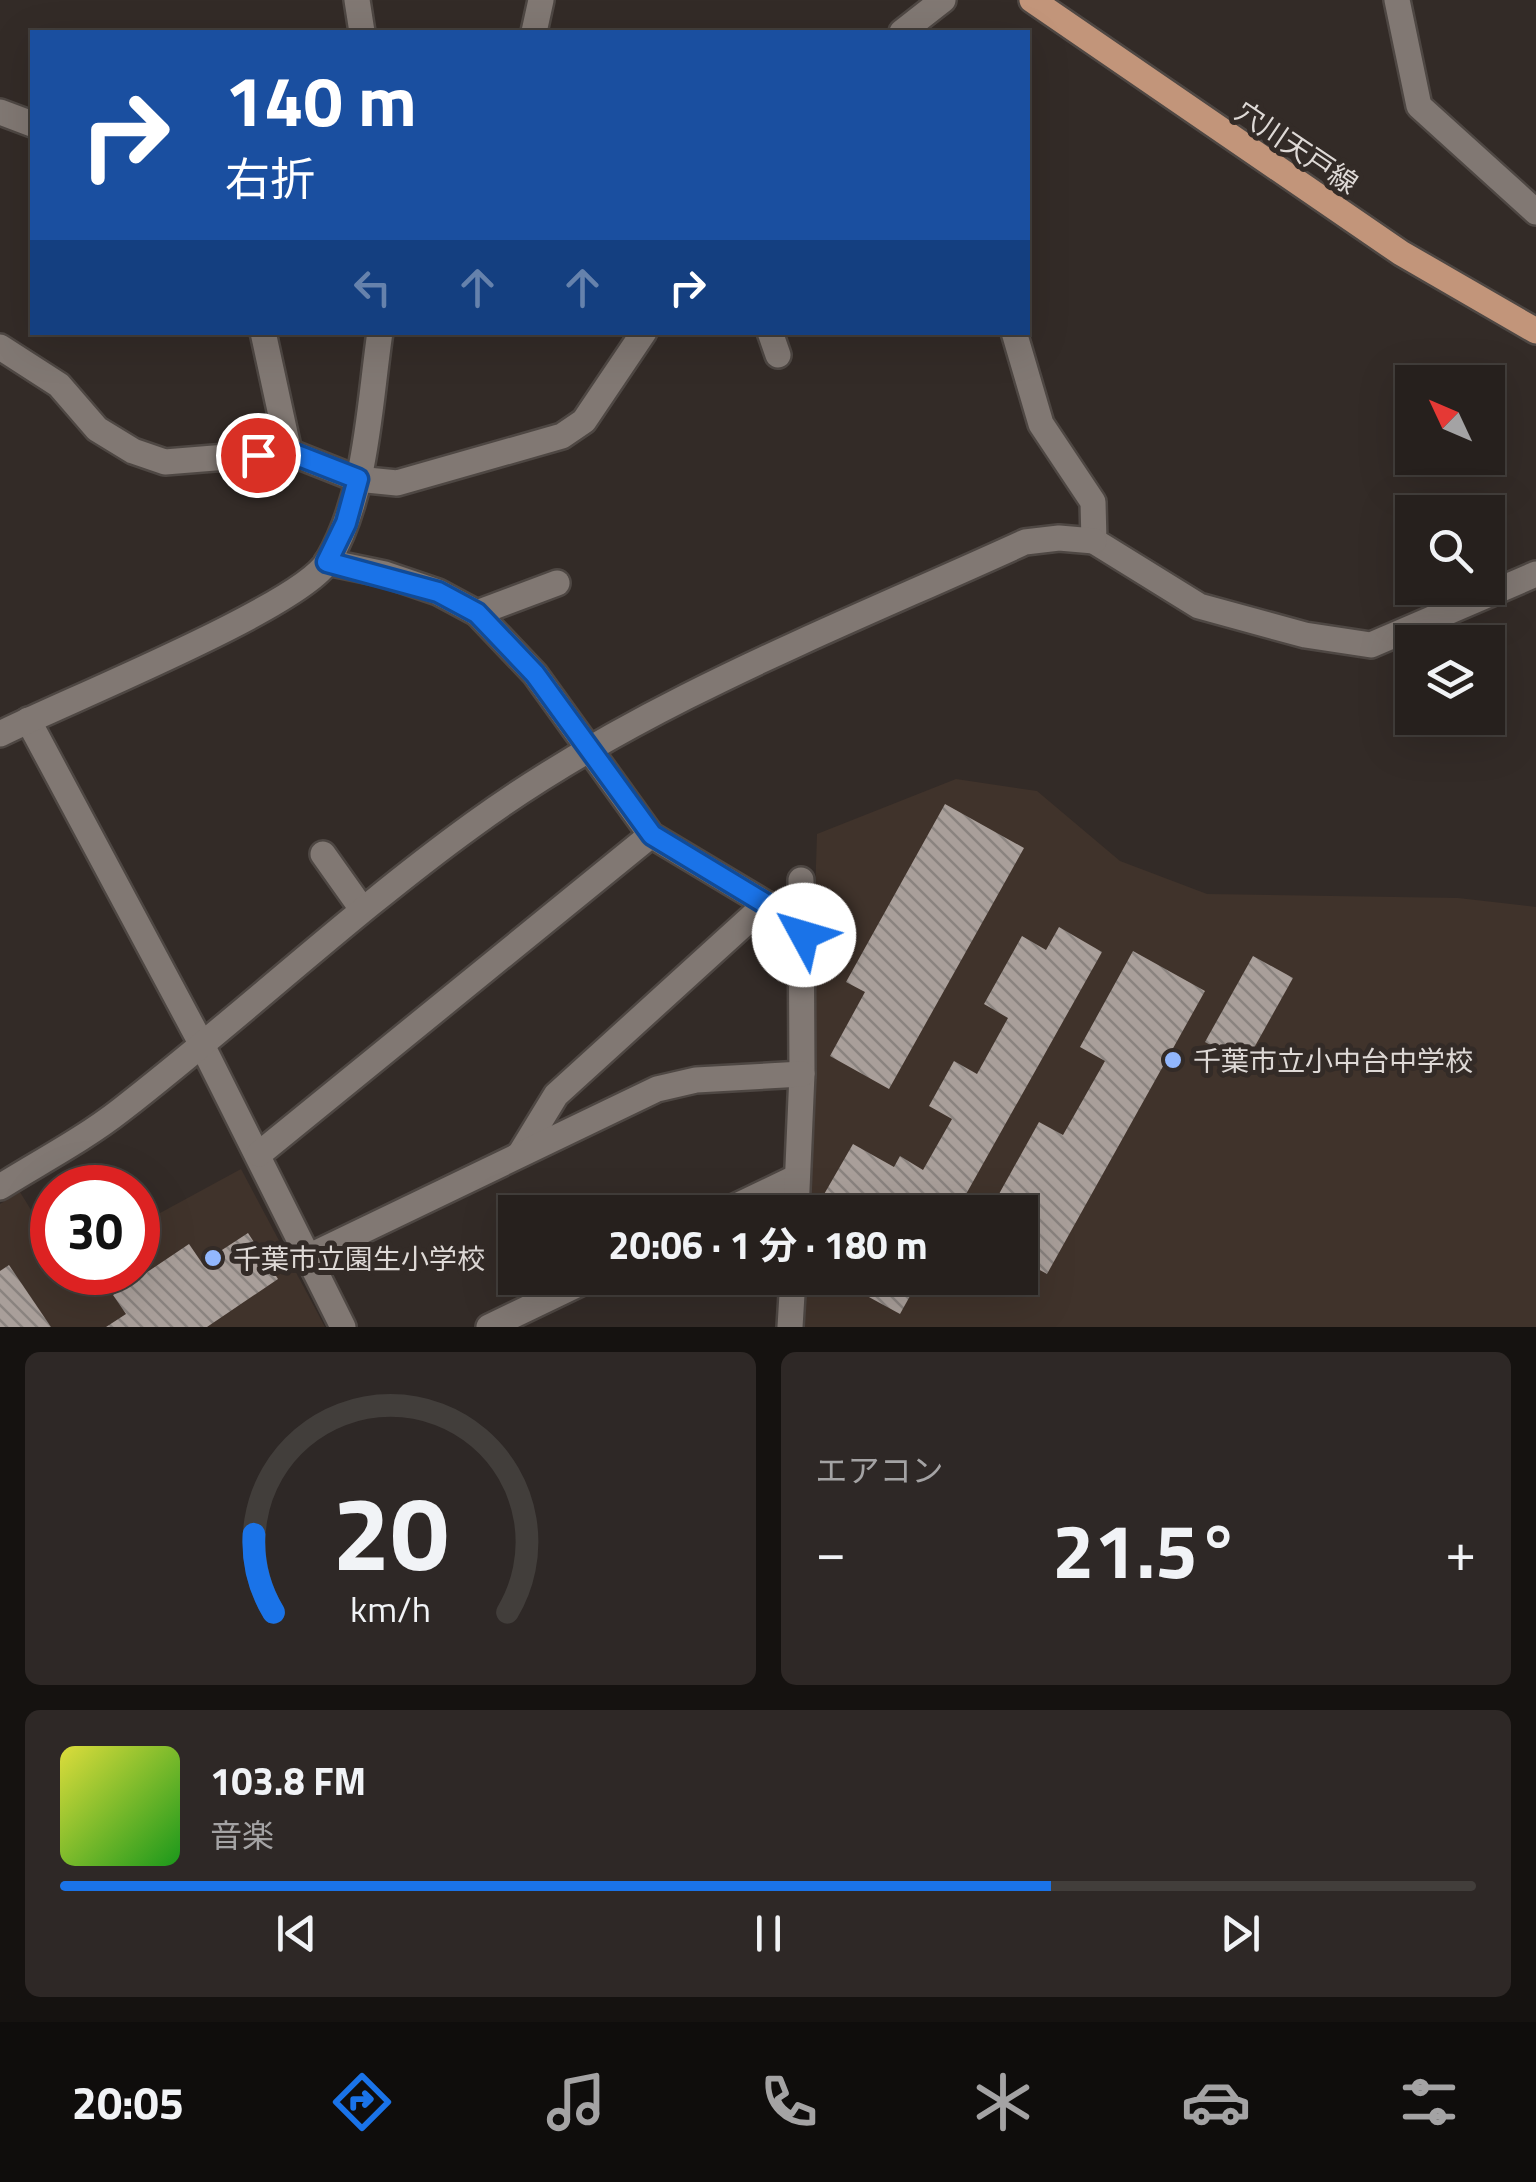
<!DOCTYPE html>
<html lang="ja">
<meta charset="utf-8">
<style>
:root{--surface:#26201d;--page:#2e2826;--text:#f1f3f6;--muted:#a4a3a4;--line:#423e3b;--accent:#1a73e8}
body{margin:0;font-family:"Titillium Web","Noto Sans JP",sans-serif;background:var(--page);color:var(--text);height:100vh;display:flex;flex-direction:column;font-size:38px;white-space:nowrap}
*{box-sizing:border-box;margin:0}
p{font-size:32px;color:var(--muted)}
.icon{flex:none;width:55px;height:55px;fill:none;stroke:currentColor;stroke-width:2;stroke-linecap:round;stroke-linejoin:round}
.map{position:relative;height:1327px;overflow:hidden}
.panel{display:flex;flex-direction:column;gap:25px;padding:25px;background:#151210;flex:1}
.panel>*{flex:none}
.guide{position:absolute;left:30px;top:30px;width:1000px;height:305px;border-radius:0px;box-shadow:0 10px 40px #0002,0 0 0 2px var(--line);background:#1a4fa0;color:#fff;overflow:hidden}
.needle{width:65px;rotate:314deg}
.fabs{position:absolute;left:1395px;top:365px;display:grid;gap:20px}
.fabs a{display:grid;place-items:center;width:110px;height:110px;border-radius:0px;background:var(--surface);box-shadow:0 10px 40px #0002,0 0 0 2px var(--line);font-size:50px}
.speed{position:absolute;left:30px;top:1165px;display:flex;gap:20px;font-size:50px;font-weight:700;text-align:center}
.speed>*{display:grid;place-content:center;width:130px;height:130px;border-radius:50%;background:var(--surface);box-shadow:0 10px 40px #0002,0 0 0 2px var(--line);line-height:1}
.speed .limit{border:15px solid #d22;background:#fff;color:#111}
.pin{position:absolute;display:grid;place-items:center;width:85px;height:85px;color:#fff;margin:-42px;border:5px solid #fff;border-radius:50%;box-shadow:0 2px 10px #0007}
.me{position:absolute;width:110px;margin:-55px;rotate:309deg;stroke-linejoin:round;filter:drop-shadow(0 0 8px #0008)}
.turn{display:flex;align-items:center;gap:35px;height:210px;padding:0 30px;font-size:45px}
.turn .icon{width:130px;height:130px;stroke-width:2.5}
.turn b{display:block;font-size:70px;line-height:85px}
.lanes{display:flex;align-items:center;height:95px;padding:0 30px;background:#0003;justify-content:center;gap:50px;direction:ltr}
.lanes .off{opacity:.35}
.big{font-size:75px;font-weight:700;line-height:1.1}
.panel .widget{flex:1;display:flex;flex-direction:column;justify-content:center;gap:15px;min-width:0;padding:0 35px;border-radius:15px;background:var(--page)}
.panel .dial{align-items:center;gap:0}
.dial svg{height:260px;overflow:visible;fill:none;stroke:var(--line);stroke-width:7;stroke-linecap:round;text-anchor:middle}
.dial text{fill:var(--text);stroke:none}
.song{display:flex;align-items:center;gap:30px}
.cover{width:120px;height:120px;border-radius:15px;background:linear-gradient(135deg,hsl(60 70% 55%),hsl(120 70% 35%))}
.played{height:10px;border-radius:5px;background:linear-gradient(90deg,var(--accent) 70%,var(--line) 70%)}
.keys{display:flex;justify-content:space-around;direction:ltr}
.heat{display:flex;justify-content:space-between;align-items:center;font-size:55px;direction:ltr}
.panel .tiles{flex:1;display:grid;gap:25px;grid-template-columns:1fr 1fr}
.widget:last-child{grid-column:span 2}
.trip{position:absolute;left:498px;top:1195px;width:540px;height:100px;border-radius:0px;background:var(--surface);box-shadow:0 10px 40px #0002,0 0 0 2px var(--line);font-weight:700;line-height:100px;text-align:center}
.tabs{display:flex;height:160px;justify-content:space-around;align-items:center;background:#0f0d0c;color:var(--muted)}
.tabs .icon{width:70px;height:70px}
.tabs .on{color:var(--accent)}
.tabs b{font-size:45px;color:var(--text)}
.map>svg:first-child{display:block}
</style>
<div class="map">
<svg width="1536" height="1327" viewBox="0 0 1536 1327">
<defs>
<pattern id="building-back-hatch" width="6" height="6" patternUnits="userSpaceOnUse" patternTransform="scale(2.5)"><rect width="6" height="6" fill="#a99f9a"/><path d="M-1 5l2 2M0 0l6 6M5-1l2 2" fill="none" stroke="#8a837f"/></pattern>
</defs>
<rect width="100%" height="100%" fill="#332b27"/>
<g fill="#40332b">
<polygon points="956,779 1037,791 1120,861 1207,894 1458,898 1536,907 1536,1327 802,1327 803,1278 1020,1278 1020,1212 805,1212 817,834"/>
<polygon points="241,1169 325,1327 0,1327 0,1204 20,1192 52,1244 52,1272 138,1272 138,1225"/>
</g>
<g fill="url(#building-back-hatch)">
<polygon points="945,804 1024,848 889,1089 830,1056 865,992 846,982"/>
<polygon points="1059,927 1102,952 956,1212 836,1212 819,1203 853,1144 894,1167 900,1156 923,1170 952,1119 929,1106 954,1061 977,1074 1008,1018 984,1004 1022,936 1046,950"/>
<polygon points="1133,951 1205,991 1047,1274 1020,1259 1020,1212 989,1212 1039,1122 1063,1135 1105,1061 1080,1047"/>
<polygon points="1253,956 1293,978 1245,1064 1205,1042"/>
<polygon points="248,1233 278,1279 207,1327 106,1327 126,1314 113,1295 189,1244 202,1263"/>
<polygon points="9,1265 51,1327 0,1327 0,1271"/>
<polygon points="834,1278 920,1278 900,1314"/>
</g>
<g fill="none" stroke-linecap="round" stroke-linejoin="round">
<g stroke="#4e4743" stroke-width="30">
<g id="minor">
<polyline points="357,0 362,32"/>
<polyline points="1397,0 1419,106 1536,212"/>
<polyline points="534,32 541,0"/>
<polyline points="902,32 943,0"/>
<polyline points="0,112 32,124"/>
<polyline points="263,332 289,452"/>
<polyline points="770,332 778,355"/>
<polyline points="1014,332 1041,424 1093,502 1094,541 1199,606 1305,635 1371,645 1536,574"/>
<polyline points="0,347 59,385 97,429 133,451 165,462 289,452 357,479 397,483 562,436 584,421 644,332"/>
<polyline points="327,562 385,574 438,592 477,613 535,674 651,835 766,904 804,935"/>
<polyline points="477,613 557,583"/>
<polyline points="28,720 201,1043 343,1327"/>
<path d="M0,734C61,703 301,607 328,561C367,494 369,407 380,332"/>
<polyline points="323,854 362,909"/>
<polyline points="259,1154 651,835"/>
<polyline points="520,1154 556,1095 766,904"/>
<path d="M0,1187C40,1162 84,1139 121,1110C241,1017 351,913 474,824C640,703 839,627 1025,542L1059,538L1094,541"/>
<polyline points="724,1212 797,1177"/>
<polyline points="796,1212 802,1074 801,880"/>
<polyline points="308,1257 657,1089 696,1080 802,1074"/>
<polyline points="489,1327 591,1278"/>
<polyline points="790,1327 793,1278"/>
</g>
</g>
<g stroke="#4e4743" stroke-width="30">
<polyline id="major" points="1032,0 1401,253 1536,331"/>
</g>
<use href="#minor" stroke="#817873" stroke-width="25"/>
<use href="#major" stroke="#c2957a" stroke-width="25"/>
</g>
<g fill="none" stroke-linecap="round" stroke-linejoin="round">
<g stroke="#114b97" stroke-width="25">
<polyline id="route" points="258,455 289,452 358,479 346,523 327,562 438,592 477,613 535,674 652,835 766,904 804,935"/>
</g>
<use href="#route" stroke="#1a73e8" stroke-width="18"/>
</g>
<g fill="#92b7fd" stroke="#332b27" stroke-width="4">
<circle cx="1173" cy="1060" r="10"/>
<circle cx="213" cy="1258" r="10"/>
</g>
<g text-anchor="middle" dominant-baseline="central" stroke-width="10" stroke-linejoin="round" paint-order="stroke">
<g font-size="28" fill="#ded9d6" stroke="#332b27">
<text transform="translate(1297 147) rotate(34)">穴川天戸線</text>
</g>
<g font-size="28" fill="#ded9d6" stroke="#332b27" text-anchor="start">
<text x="1193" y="1060">千葉市立小中台中学校</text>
<text x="233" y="1258">千葉市立園生小学校</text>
</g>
</g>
</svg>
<div class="fabs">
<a><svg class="needle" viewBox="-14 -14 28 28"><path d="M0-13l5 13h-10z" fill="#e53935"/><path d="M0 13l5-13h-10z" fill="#a4a3a4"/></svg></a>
<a><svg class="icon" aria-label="search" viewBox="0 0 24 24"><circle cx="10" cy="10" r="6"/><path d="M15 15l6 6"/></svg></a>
<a><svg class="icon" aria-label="layers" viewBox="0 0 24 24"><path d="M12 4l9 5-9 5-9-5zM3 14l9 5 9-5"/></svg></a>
</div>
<div class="speed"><div class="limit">30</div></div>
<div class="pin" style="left:258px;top:455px;background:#d93025"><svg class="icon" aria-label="arrive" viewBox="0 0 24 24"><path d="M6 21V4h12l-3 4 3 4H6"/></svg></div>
<svg class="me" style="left:804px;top:935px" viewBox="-20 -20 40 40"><circle r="19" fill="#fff"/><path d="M0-13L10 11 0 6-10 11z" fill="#1a73e8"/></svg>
<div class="trip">20:06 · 1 分 · 180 m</div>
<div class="guide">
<div class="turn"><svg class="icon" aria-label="right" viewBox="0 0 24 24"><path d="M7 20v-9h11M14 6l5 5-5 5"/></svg><div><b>140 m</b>右折</div></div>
<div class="lanes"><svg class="icon off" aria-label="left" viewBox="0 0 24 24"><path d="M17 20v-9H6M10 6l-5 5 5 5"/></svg><svg class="icon off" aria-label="ahead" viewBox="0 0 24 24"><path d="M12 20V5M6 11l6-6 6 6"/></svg><svg class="icon off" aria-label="ahead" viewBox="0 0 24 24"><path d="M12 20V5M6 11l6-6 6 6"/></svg><svg class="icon" aria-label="right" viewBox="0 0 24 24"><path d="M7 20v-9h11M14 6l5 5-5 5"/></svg></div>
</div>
</div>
<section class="panel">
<div class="tiles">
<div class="widget dial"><svg viewBox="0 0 100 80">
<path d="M14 69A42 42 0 1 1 86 69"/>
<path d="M14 69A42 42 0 0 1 8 45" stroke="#1a73e8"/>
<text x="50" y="56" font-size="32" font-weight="700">20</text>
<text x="50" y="72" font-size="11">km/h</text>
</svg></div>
<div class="widget"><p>エアコン</p>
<div class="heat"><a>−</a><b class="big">21.5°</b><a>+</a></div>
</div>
<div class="widget">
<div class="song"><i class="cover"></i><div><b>103.8 FM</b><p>音楽</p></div></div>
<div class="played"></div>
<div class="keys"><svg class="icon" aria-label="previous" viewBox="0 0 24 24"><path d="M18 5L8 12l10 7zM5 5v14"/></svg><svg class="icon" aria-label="pause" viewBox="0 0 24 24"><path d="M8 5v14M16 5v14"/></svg><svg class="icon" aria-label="next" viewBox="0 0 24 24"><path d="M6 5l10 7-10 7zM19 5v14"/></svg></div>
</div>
</div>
</section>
<nav class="tabs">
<b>20:05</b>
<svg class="icon on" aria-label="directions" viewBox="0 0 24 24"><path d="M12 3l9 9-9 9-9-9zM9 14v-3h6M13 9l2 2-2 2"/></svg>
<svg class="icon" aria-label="music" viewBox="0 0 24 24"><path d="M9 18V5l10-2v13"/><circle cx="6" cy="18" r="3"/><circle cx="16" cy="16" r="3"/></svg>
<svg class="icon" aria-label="phone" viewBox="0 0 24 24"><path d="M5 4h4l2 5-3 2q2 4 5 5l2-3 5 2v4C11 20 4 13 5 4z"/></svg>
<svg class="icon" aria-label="climate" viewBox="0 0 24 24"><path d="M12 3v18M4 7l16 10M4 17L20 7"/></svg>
<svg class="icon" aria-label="car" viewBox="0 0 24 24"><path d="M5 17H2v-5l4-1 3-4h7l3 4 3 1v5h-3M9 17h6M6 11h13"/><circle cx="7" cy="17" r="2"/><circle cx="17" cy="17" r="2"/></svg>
<svg class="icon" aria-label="filters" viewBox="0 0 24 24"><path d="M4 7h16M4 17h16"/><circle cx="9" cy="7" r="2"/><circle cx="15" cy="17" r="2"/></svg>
</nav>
